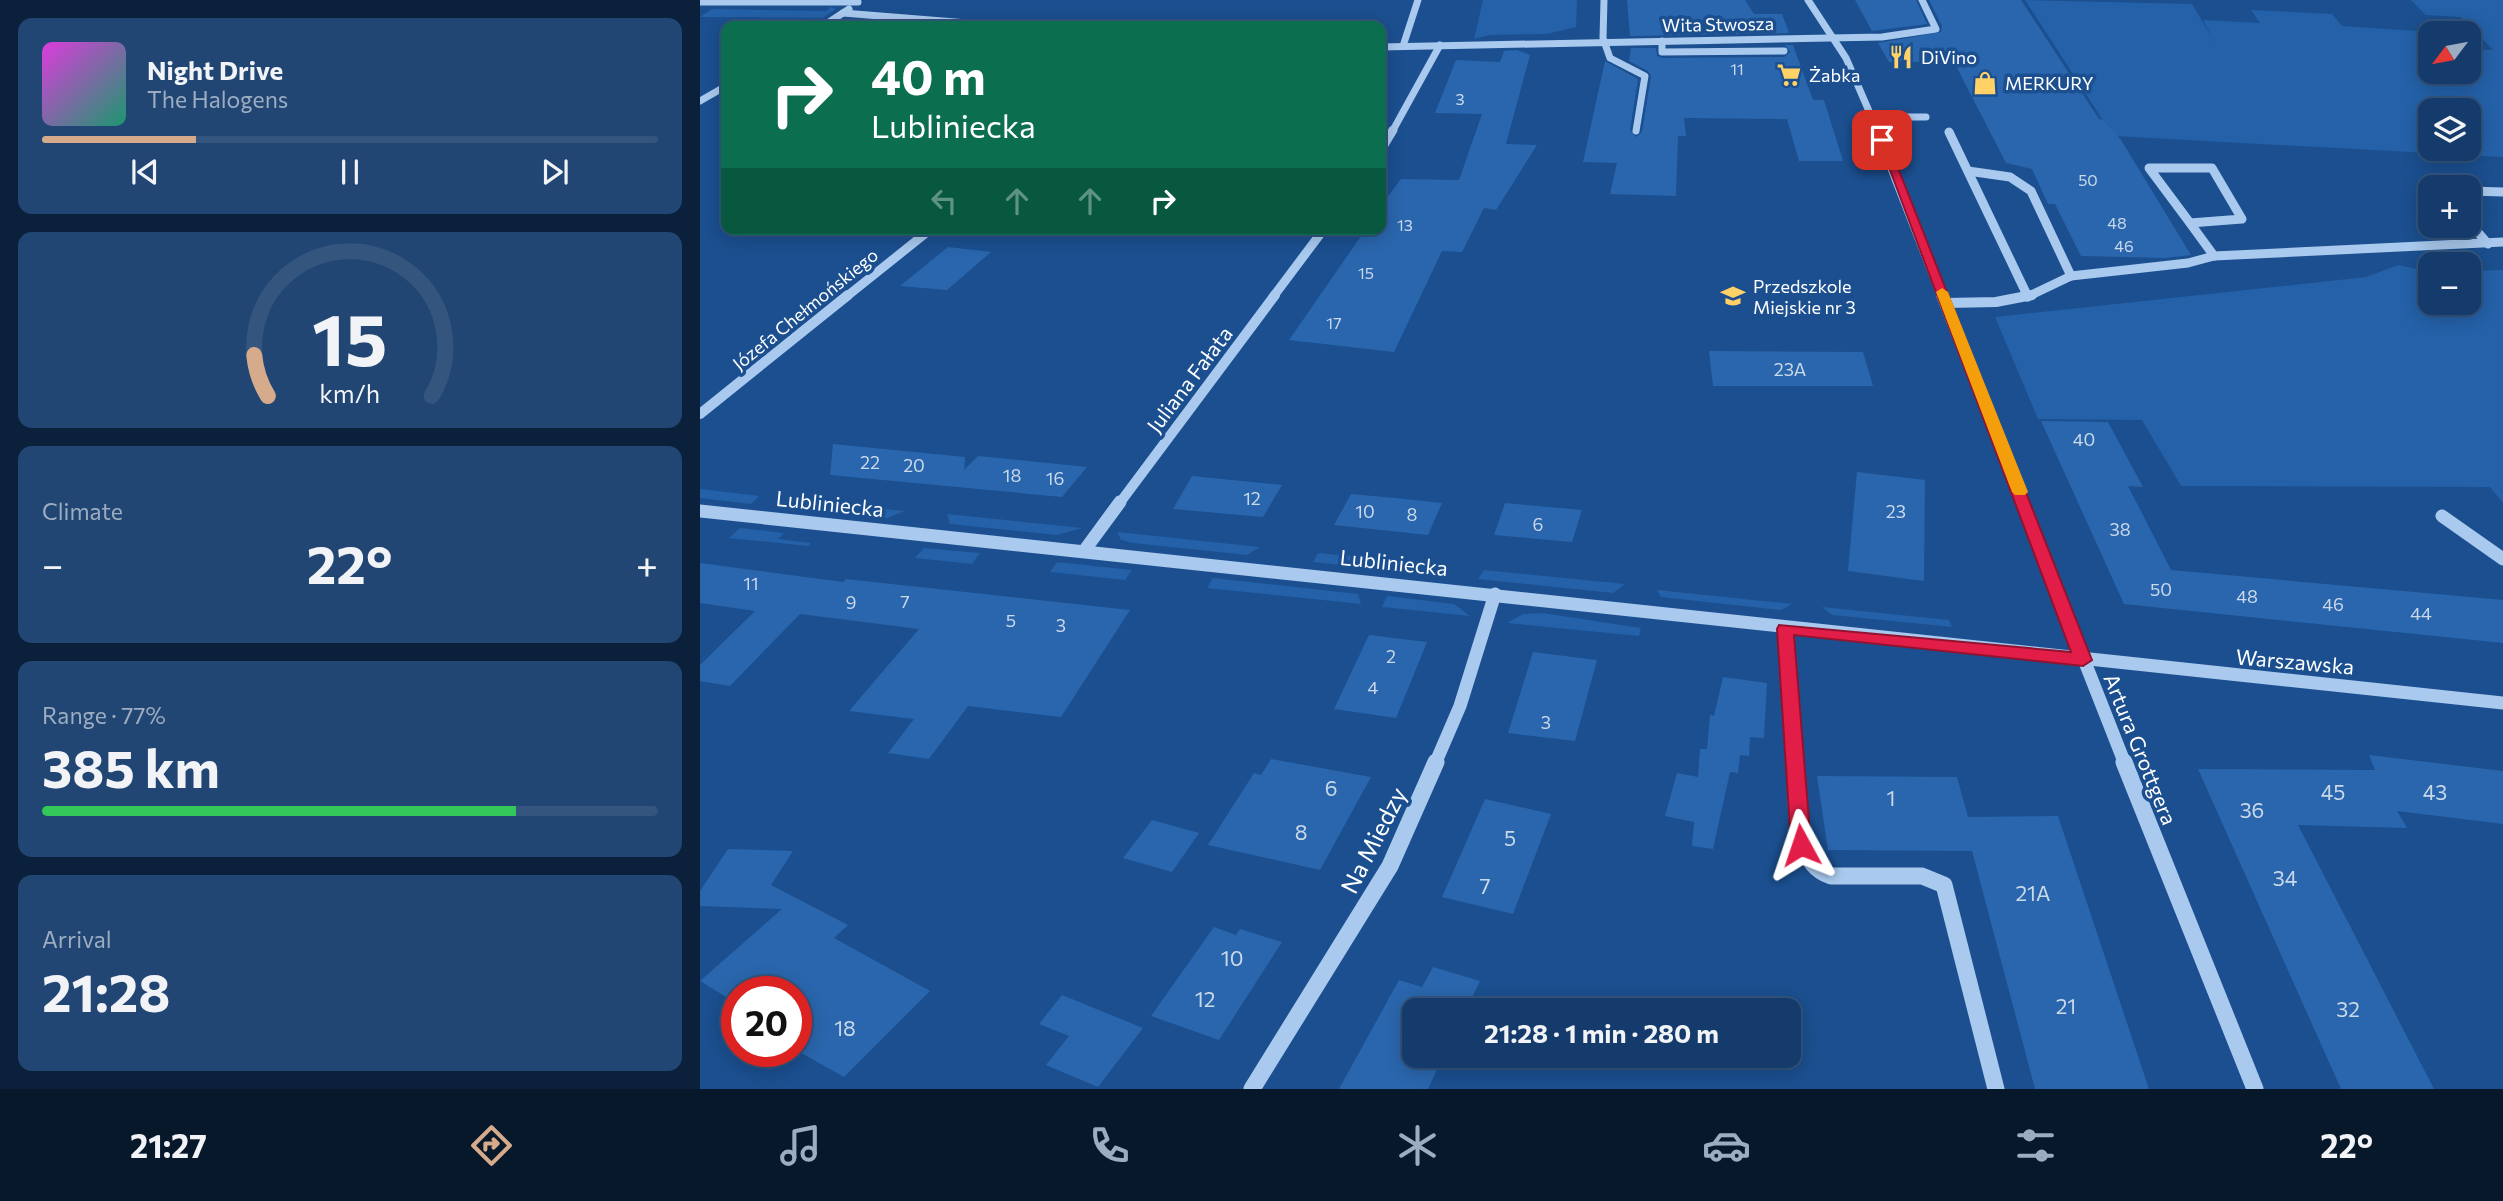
<!DOCTYPE html>
<meta charset="utf-8">
<style>
:root{--surface:#143b6b;--page:#214673;--text:#f1f3f6;--muted:#9dadc1;--line:#33557e;--accent:#d6ab8b}
body{margin:0;font-family:Commissioner,sans-serif;background:var(--page);color:var(--text);height:100vh;display:flex;flex-direction:column;font-size:26px;white-space:nowrap}
*{box-sizing:border-box;margin:0}
p{font-size:23px;color:var(--muted)}
.icon{flex:none;width:38px;height:38px;fill:none;stroke:currentColor;stroke-width:2;stroke-linecap:round;stroke-linejoin:round}
.map{position:relative;flex:1;overflow:hidden}
.drawer{display:flex;flex-direction:column;gap:18px;padding:18px;background:#0b203b;width:700px}
.drawer>*{flex:none}
.banner{position:absolute;left:21px;top:21px;width:665px;height:214px;border-radius:14px;box-shadow:0 4px 18px #0003,0 0 0 2px var(--line);background:#0b6e4f;color:#fff;overflow:hidden}
.needle{width:46px;rotate:238deg}
.controls{position:absolute;left:1718px;top:21px;display:grid;gap:14px}
.controls a{display:grid;place-items:center;width:63px;height:63px;border-radius:14px;background:var(--surface);box-shadow:0 4px 18px #0003,0 0 0 2px var(--line);font-size:35px}
.speed{position:absolute;left:21px;top:976px;display:flex;gap:14px;font-size:35px;font-weight:700;text-align:center}
.speed>*{display:grid;place-content:center;width:91px;height:91px;border-radius:50%;background:var(--surface);box-shadow:0 4px 18px #0003,0 0 0 2px var(--line);line-height:1}
.speed .limit{border:10px solid #d22;background:#fff;color:#111}
.pin{position:absolute;display:grid;place-items:center;width:60px;height:60px;color:#fff;margin:-30px;border-radius:14px;box-shadow:0 4px 10px #0006}
.me{position:absolute;width:77px;margin:-38px;rotate:355deg;stroke-linejoin:round;filter:drop-shadow(0 0 5px #0008)}
.turn{display:flex;align-items:center;gap:24px;height:147px;padding:0 35px;font-size:32px}
.turn .icon{width:91px;height:91px;stroke-width:2.5}
.turn b{display:block;font-size:49px;line-height:60px}
.lanes{display:flex;align-items:center;height:66px;padding:0 35px;background:#0003;justify-content:center;gap:35px;direction:ltr}
.lanes .off{opacity:.35}
.big{font-size:52px;font-weight:700;line-height:1.1}
.drawer .widget{flex:1;display:flex;flex-direction:column;justify-content:center;gap:10px;min-width:0;padding:0 24px;border-radius:14px;background:var(--page)}
.drawer .dial{align-items:center;gap:0}
.dial svg{height:182px;overflow:visible;fill:none;stroke:var(--line);stroke-width:7;stroke-linecap:round;text-anchor:middle}
.dial text{fill:var(--text);stroke:none}
.song{display:flex;align-items:center;gap:21px}
.cover{width:84px;height:84px;border-radius:10px;background:linear-gradient(135deg,hsl(300 70% 55%),hsl(160 70% 35%))}
.played{height:7px;border-radius:4px;background:linear-gradient(90deg,var(--accent) 25%,var(--line) 25%)}
.keys{display:flex;justify-content:space-around;direction:ltr}
.heat{display:flex;justify-content:space-between;align-items:center;font-size:38px;direction:ltr}
.charge{height:10px;border-radius:5px;background:linear-gradient(90deg,#34c759 77%,var(--line) 0)}
.trip{position:absolute;left:702px;top:998px;width:399px;height:70px;border-radius:14px;background:var(--surface);box-shadow:0 4px 18px #0003,0 0 0 2px var(--line);font-weight:700;line-height:70px;text-align:center}
.dock{display:flex;height:112px;justify-content:space-around;align-items:center;background:#08182b;color:var(--muted)}
.dock .icon{width:49px;height:49px}
.dock .active{color:var(--accent)}
.dock b{font-size:32px;color:var(--text)}
main{display:flex;flex:1;min-height:0}
.map>svg:first-child{display:block}
</style>
<main>
<section class="drawer">
<div class="widget">
<div class="song"><i class="cover"></i><div><b>Night Drive</b><p>The Halogens</p></div></div>
<div class="played"></div>
<div class="keys"><svg class="icon" aria-label="previous" viewBox="0 0 24 24"><path d="M18 5L8 12l10 7zM5 5v14"/></svg><svg class="icon" aria-label="pause" viewBox="0 0 24 24"><path d="M8 5v14M16 5v14"/></svg><svg class="icon" aria-label="next" viewBox="0 0 24 24"><path d="M6 5l10 7-10 7zM19 5v14"/></svg></div>
</div>
<div class="widget dial"><svg viewBox="0 0 100 80">
<path d="M14 69A42 42 0 1 1 86 69"/>
<path d="M14 69A42 42 0 0 1 8 51" stroke="#d6ab8b"/>
<text x="50" y="56" font-size="32" font-weight="700">15</text>
<text x="50" y="72" font-size="11">km/h</text>
</svg></div>
<div class="widget"><p>Climate</p>
<div class="heat"><a>−</a><b class="big">22°</b><a>+</a></div>
</div>
<div class="widget"><p>Range · 77%</p><b class="big">385 km</b><div class="charge"></div></div>
<div class="widget"><p>Arrival</p><b class="big">21:28</b></div>
</section>
<div class="map">
<svg width="1803" height="1089" viewBox="0 0 1803 1089">
<rect width="100%" height="100%" fill="#1b4f8f"/>
<g fill="#2461a8" fill-rule="evenodd">
<polygon points="783,0 877,0 876,27 847,34 790,35 774,39"/>
<path d="M1325,0L1492,4L1514,41L1503,20L1560,23L1551,10L1632,14L1642,26L1747,33H1731V72H1769V50H1793L1761,17L1726,15L1711,0H1803V157L1413,136ZM1731,110H1769V149H1731Z"/>
<polygon points="131,7 136,9 123,18 0,17 12,9 126,11"/>
<polygon points="1698,265 1731,272 1731,303 1769,303 1769,271 1803,270 1803,503 1790,487 1481,486 1442,420 1338,419 1295,317 1666,277"/>
<polygon points="0,489 59,496 51,504 0,498"/>
<polygon points="105,500 204,511 188,518 107,510"/>
<polygon points="247,514 382,528 357,535 250,524"/>
<polygon points="40,528 84,533 78,539 111,543 108,546 29,538"/>
<polygon points="417,532 560,547 547,555 433,543 421,540"/>
<polygon points="224,548 280,553 272,564 215,558"/>
<polygon points="618,553 733,564 729,574 613,562"/>
<polygon points="357,562 432,570 425,580 350,572"/>
<polygon points="784,570 925,584 913,593 778,579"/>
<polygon points="513,578 658,594 661,604 507,588"/>
<polygon points="957,590 1092,604 1081,610 961,597"/>
<polygon points="687,596 754,604 770,616 682,607"/>
<polygon points="1122,607 1249,620 1252,627 1132,615"/>
<polygon points="843,613 941,628 939,636 807,623 823,614"/>
</g>
<g fill="#2a66ad">
<polygon points="927,0 1045,0 1054,14 1082,14 1089,33 930,36"/>
<polygon points="1155,0 1216,0 1227,24 1172,31"/>
<polygon points="1229,0 1321,0 1399,119 1403,120 1421,140 1491,255 1465,258 1381,256 1355,204 1348,204 1332,169 1306,163 1254,62 1189,62 1178,43 1241,32 1242,26"/>
<polygon points="1085,45 1093,45 1113,100 1124,100 1143,161 1099,161 1087,119 984,118 986,136 978,136 976,196 910,194 917,163 883,162 905,61 938,79 930,130 936,137 942,132 951,76 948,71 929,61 931,48 956,48 957,56 962,58 1084,57 1090,52"/>
<polygon points="817,50 830,55 806,144 837,145 796,210 784,208 762,252 742,251 694,352 589,340 666,229 681,229 681,205 701,179 759,180 782,114 735,113 756,60 800,62 804,51"/>
<polygon points="248,247 291,252 247,290 200,286"/>
<polygon points="1009,351 1163,352 1173,386 1013,386"/>
<polygon points="1341,421 1408,422 1443,487 1428,486 1471,570 1803,600 1803,643 1424,604"/>
<polygon points="133,444 265,457 264,470 278,456 387,467 362,497 130,475"/>
<polygon points="1157,472 1225,480 1224,581 1148,571"/>
<polygon points="492,476 582,485 563,517 473,509"/>
<polygon points="651,494 695,498 742,503 728,535 634,525"/>
<polygon points="805,503 882,510 872,542 794,535"/>
<polygon points="0,563 143,582 146,579 430,610 361,717 268,706 229,759 188,753 214,719 149,711 219,629 100,614 30,686 0,681 0,665 55,611 0,603"/>
<polygon points="669,635 727,642 696,718 634,709"/>
<polygon points="833,652 897,660 875,741 808,733"/>
<polygon points="1023,677 1067,683 1064,738 1050,737 1049,756 1040,755 1038,773 1030,772 1013,849 992,846 994,822 965,816 977,773 998,777 1000,749 1007,749 1010,715 1014,716"/>
<polygon points="1669,755 1803,771 1803,824 1697,811 1707,828 1598,825 1734,1089 1641,1089 1498,769 1675,770"/>
<polygon points="571,759 671,777 620,870 508,845 554,773 561,775"/>
<polygon points="1117,776 1257,777 1268,817 1358,816 1449,1089 1335,1089 1272,851 1128,850"/>
<polygon points="785,799 851,814 813,914 742,897"/>
<polygon points="452,820 499,833 472,872 423,858"/>
<polygon points="28,849 93,851 71,885 148,925 134,938 230,991 144,1077 96,1050 96,992 37,992 37,999 31,1000 0,981 82,909 0,906 0,891"/>
<polygon points="514,927 536,935 540,929 582,942 519,1040 451,1016"/>
<polygon points="733,967 780,981 766,1010 714,1010 714,1055 744,1055 728,1089 639,1089 699,980 722,987"/>
<polygon points="362,995 443,1028 398,1087 346,1065 369,1036 339,1024"/>
</g>
<g fill="none" stroke-linecap="round" stroke-linejoin="round">
<g stroke="#a9c9ee" stroke-width="7">
<polyline points="904,0 903,38 910,58 945,76 936,131"/>
<polyline points="1108,0 1146,58 1178,132"/>
<polyline points="0,2 158,2"/>
<polyline points="143,13 305,26"/>
<polyline points="123,26 149,9"/>
<polyline points="962,41 962,52 1084,51"/>
<polyline points="703,46 718,0"/>
<polyline points="681,47 1182,37 1236,29 1222,0"/>
<polyline points="0,101 26,86"/>
<polyline points="1172,117 1226,117"/>
<polyline points="692,132 740,45"/>
</g>
<g stroke="#a9c9ee" stroke-width="9">
<polyline points="1177,130 1242,297"/>
<polyline points="1249,132 1328,297"/>
<polyline points="681,150 693,130"/>
<polygon points="1449,168 1512,168 1542,219 1490,223"/>
<polyline points="1268,171 1310,177 1331,191 1371,276 1327,297"/>
<polyline points="1769,191 1803,192"/>
<polyline points="1769,222 1788,244"/>
<polyline points="1490,223 1514,256"/>
<polyline points="1371,276 1488,263 1514,256 1803,242"/>
<polyline points="146,297 231,229"/>
<polyline points="573,297 624,229"/>
</g>
<g stroke="#a9c9ee" stroke-width="10">
<polyline points="1241,295 1322,504"/>
<polyline points="1247,303 1296,302 1332,295"/>
<polyline points="0,414 148,295"/>
<polyline points="419,504 575,295"/>
</g>
<g stroke="#a9c9ee" stroke-width="13">
<polyline points="1322,502 1425,764"/>
<polyline points="0,511 1803,703"/>
<polyline points="1742,516 1803,559"/>
<polyline points="384,551 420,502"/>
<polyline points="1085,629 1095,764"/>
<polyline points="735,764 760,706 795,594"/>
</g>
<g stroke="#a9c9ee" stroke-width="17">
<path d="M1095,762C1097,798 1090,862 1131,876H1222L1244,885L1296,1089"/>
<polyline points="1424,762 1555,1089"/>
<polyline points="552,1089 690,866 736,762"/>
</g>
</g>
<polygon fill="#e11d48" stroke="#92132f" stroke-width="2" points="1178,138 1187,140 1392,660 1383,666 1094,635 1111,845 1108,851 1094,851 1091,845 1077,629 1079,625 1371,652"/>
<polygon fill="#f59e0b" points="1242,288 1248,292 1328,492 1325,495 1315,495 1312,492 1236,292"/>
<defs>
<g id="restaurant-bare" transform="scale(1.89)"><path d="M-5-6h1v4h1v-4h1v4h1v-4h1v5L-1.5 .5V6h-2V.5L-5-1ZM5-6V6H3V1.5H1.5Q1.5-4 5-6Z" fill="#ffd166" stroke="#1b4f8f" stroke-width="2.5" paint-order="stroke"/></g>
<g id="supermarket-bare" transform="scale(1.89)"><path d="M-6-5.5h2.5l.6 2H6L4.5 2H-2.5L-4.4-4H-6ZM-1.5 3.2a1.3 1.3 0 1 0 .1 0ZM3 3.2a1.3 1.3 0 1 0 .1 0Z" fill="#ffd166" stroke="#1b4f8f" stroke-width="2.5" paint-order="stroke"/></g>
<g id="shop-bare" transform="scale(1.89)"><path d="M-5-2.5h2.3a2.7 3.5 0 0 1 5.4 0H5L5.5 6h-11ZM-1.5-2.5h3a1.5 2.3 0 0 0-3 0Z" fill="#ffd166" stroke="#1b4f8f" stroke-width="2.5" paint-order="stroke"/></g>
<g id="school-bare" transform="scale(1.89)"><path d="M0-5L7-2L0 1L-7-2ZM-4 1L0 2.5L4 1V4Q0 6-4 4Z" fill="#ffd166" stroke="#1b4f8f" stroke-width="2.5" paint-order="stroke"/></g>
</defs>
<g fill-rule="evenodd">
<use href="#restaurant-bare" x="1201" y="57"/>
<use href="#supermarket-bare" x="1089" y="75"/>
<use href="#shop-bare" x="1285" y="83"/>
<use href="#school-bare" x="1033" y="296"/>
</g>
<g text-anchor="middle" dominant-baseline="central" stroke-width="7" stroke-linejoin="round" paint-order="stroke">
<g font-size="16" fill="#cad9ea">
<text x="1037" y="68">11</text>
<text x="760" y="98">3</text>
<text x="1388" y="179">50</text>
<text x="1417" y="222">48</text>
<text x="705" y="224">13</text>
<text x="1424" y="245">46</text>
<text x="666" y="272">15</text>
<text x="634" y="322">17</text>
</g>
<g font-size="18" fill="#fff" stroke="#1b4f8f">
<text transform="translate(1018 24) rotate(-1)">Wita Stwosza</text>
<text transform="translate(105 309) rotate(-39)">Józefa Chełmońskiego</text>
</g>
<g font-size="18" fill="#fff" stroke="#1b4f8f" text-anchor="start">
<text x="1221" y="57">DiVino</text>
<text x="1109" y="75">Żabka</text>
<text x="1305" y="83">MERKURY</text>
<text x="1053" y="286">Przedszkole<tspan x="1053" dy="21">Miejskie nr 3</tspan></text>
</g>
<g font-size="18" fill="#cad9ea">
<text x="1090" y="369">23A</text>
<text x="1384" y="439">40</text>
<text x="170" y="462">22</text>
<text x="214" y="465">20</text>
<text x="312" y="475">18</text>
<text x="355" y="478">16</text>
<text x="552" y="498">12</text>
<text x="665" y="511">10</text>
<text x="1196" y="511">23</text>
<text x="712" y="514">8</text>
<text x="838" y="524">6</text>
<text x="1420" y="529">38</text>
<text x="51" y="583">11</text>
<text x="1461" y="589">50</text>
<text x="1547" y="596">48</text>
<text x="205" y="601">7</text>
<text x="151" y="602">9</text>
<text x="1633" y="604">46</text>
<text x="1721" y="613">44</text>
<text x="311" y="620">5</text>
<text x="361" y="625">3</text>
<text x="691" y="656">2</text>
<text x="673" y="687">4</text>
<text x="846" y="722">3</text>
</g>
<g font-size="21" fill="#fff" stroke="#1b4f8f">
<text transform="translate(489 379) rotate(-53)">Juliana Fałata</text>
<text transform="translate(130 503) rotate(6)">Lubliniecka</text>
<text transform="translate(694 562) rotate(6)">Lubliniecka</text>
<text transform="translate(1595 661) rotate(5)">Warszawska</text>
<text transform="translate(1441 749) rotate(68)">Artura Grottgera</text>
</g>
<g font-size="21" fill="#cad9ea">
<text x="631" y="787">6</text>
<text x="1633" y="791">45</text>
<text x="1735" y="791">43</text>
<text x="1191" y="797">1</text>
<text x="1552" y="809">36</text>
<text x="601" y="831">8</text>
<text x="810" y="837">5</text>
<text x="1585" y="877">34</text>
<text x="785" y="885">7</text>
<text x="1333" y="892">21A</text>
<text x="532" y="957">10</text>
<text x="505" y="998">12</text>
<text x="1366" y="1005">21</text>
<text x="1648" y="1008">32</text>
<text x="145" y="1027">18</text>
</g>
<g font-size="24" fill="#fff" stroke="#1b4f8f">
<text transform="translate(673 840) rotate(-63)">Na Miedzy</text>
</g>
</g>
</svg>
<div class="controls">
<a><svg class="needle" viewBox="-14 -14 28 28"><path d="M0-13l5 13h-10z" fill="#e53935"/><path d="M0 13l5-13h-10z" fill="#9dadc1"/></svg></a>
<a><svg class="icon" aria-label="layers" viewBox="0 0 24 24"><path d="M12 4l9 5-9 5-9-5zM3 14l9 5 9-5"/></svg></a>
<a>+</a>
<a>−</a>
</div>
<div class="speed"><div class="limit">20</div></div>
<div class="pin" style="left:1182px;top:140px;background:#d93025"><svg class="icon" aria-label="arrive" viewBox="0 0 24 24"><path d="M6 21V4h12l-3 4 3 4H6"/></svg></div>
<svg class="me" style="left:1101px;top:845px" viewBox="-20 -20 40 40"><path d="M0-17L14 15 0 8-14 15z" fill="#e11d48" stroke="#fff" stroke-width="4"/></svg>
<div class="trip">21:28 · 1 min · 280 m</div>
<div class="banner">
<div class="turn"><svg class="icon" aria-label="right" viewBox="0 0 24 24"><path d="M7 20v-9h11M14 6l5 5-5 5"/></svg><div><b>40 m</b>Lubliniecka</div></div>
<div class="lanes"><svg class="icon off" aria-label="left" viewBox="0 0 24 24"><path d="M17 20v-9H6M10 6l-5 5 5 5"/></svg><svg class="icon off" aria-label="ahead" viewBox="0 0 24 24"><path d="M12 20V5M6 11l6-6 6 6"/></svg><svg class="icon off" aria-label="ahead" viewBox="0 0 24 24"><path d="M12 20V5M6 11l6-6 6 6"/></svg><svg class="icon" aria-label="right" viewBox="0 0 24 24"><path d="M7 20v-9h11M14 6l5 5-5 5"/></svg></div>
</div>
</div>
</main>
<nav class="dock">
<b>21:27</b>
<svg class="icon active" aria-label="directions" viewBox="0 0 24 24"><path d="M12 3l9 9-9 9-9-9zM9 14v-3h6M13 9l2 2-2 2"/></svg>
<svg class="icon" aria-label="music" viewBox="0 0 24 24"><path d="M9 18V5l10-2v13"/><circle cx="6" cy="18" r="3"/><circle cx="16" cy="16" r="3"/></svg>
<svg class="icon" aria-label="phone" viewBox="0 0 24 24"><path d="M5 4h4l2 5-3 2q2 4 5 5l2-3 5 2v4C11 20 4 13 5 4z"/></svg>
<svg class="icon" aria-label="climate" viewBox="0 0 24 24"><path d="M12 3v18M4 7l16 10M4 17L20 7"/></svg>
<svg class="icon" aria-label="car" viewBox="0 0 24 24"><path d="M5 17H2v-5l4-1 3-4h7l3 4 3 1v5h-3M9 17h6M6 11h13"/><circle cx="7" cy="17" r="2"/><circle cx="17" cy="17" r="2"/></svg>
<svg class="icon" aria-label="filters" viewBox="0 0 24 24"><path d="M4 7h16M4 17h16"/><circle cx="9" cy="7" r="2"/><circle cx="15" cy="17" r="2"/></svg>
<b>22°</b>
</nav>
